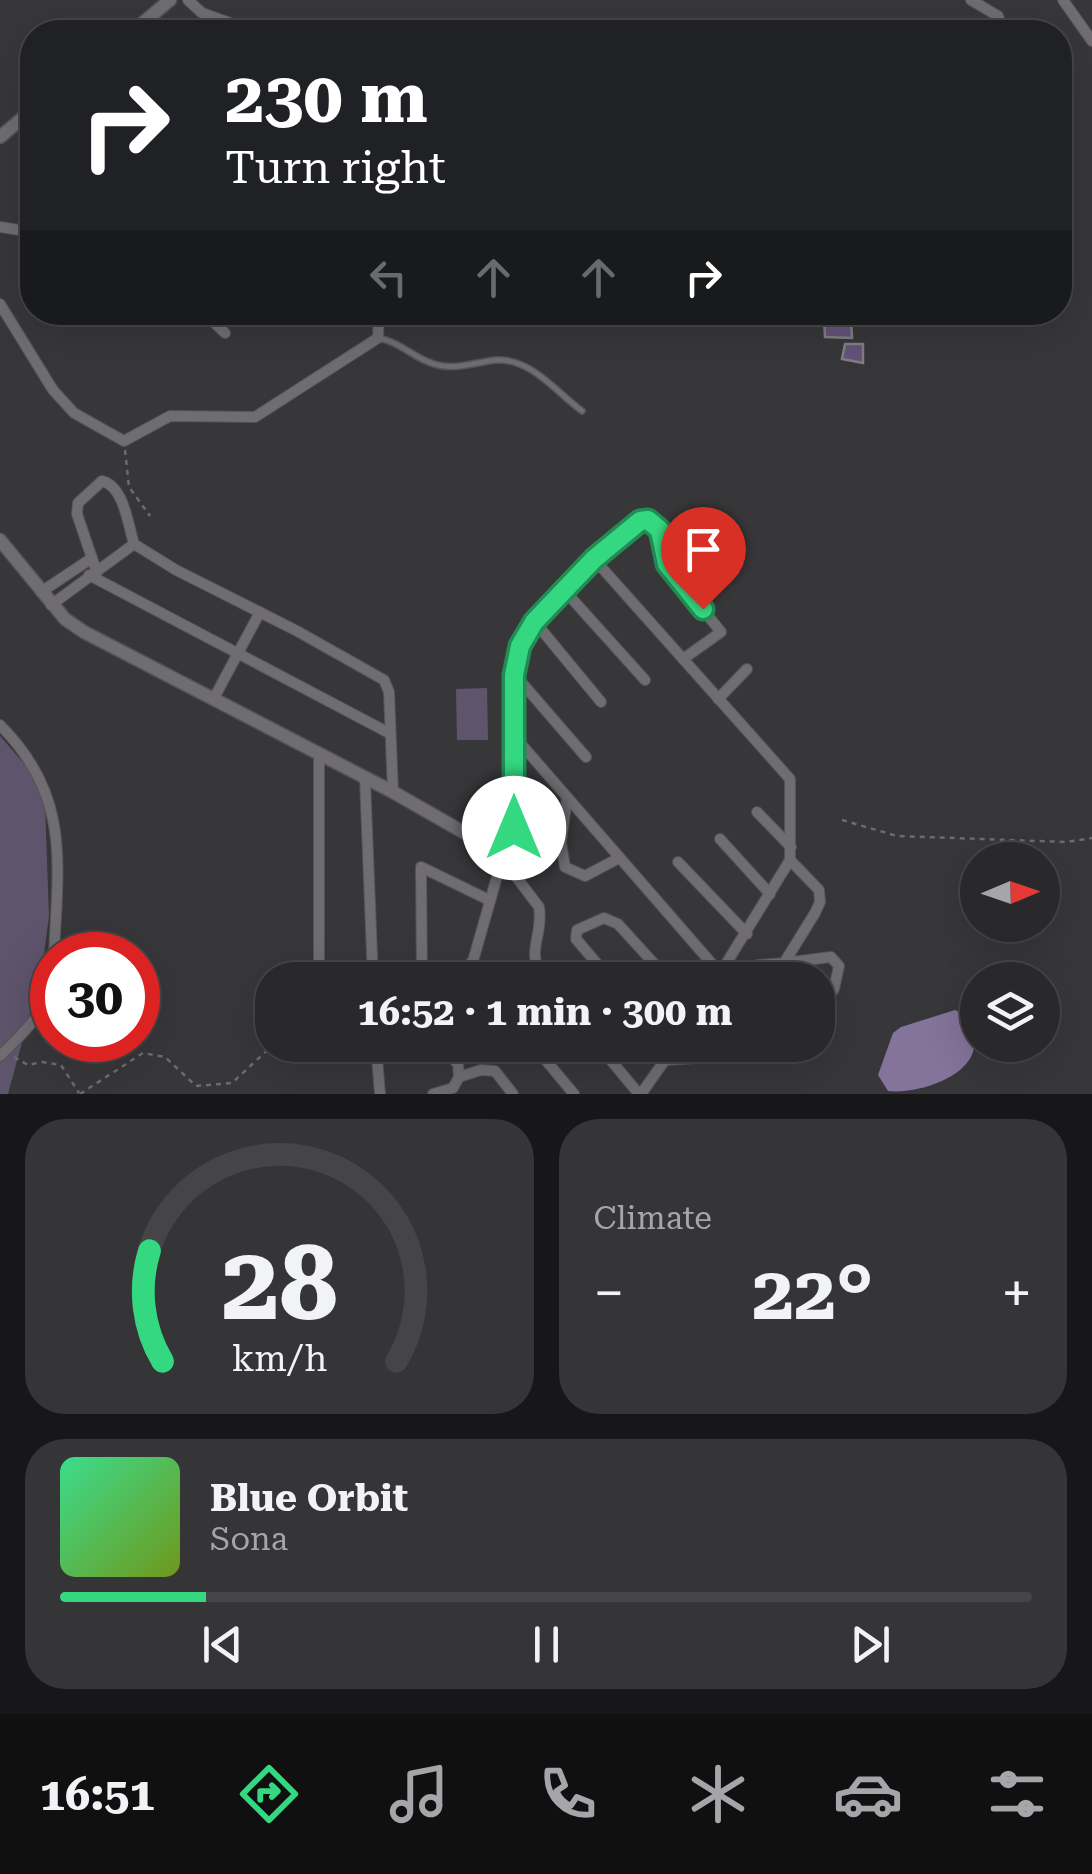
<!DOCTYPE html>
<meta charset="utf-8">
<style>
:root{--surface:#29282b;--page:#353437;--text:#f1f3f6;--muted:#a5a6a9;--line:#454447;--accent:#34d881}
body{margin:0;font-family:"Roboto Serif",serif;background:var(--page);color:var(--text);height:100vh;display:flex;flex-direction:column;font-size:38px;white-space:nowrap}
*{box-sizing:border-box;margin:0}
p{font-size:32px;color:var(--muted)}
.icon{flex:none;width:55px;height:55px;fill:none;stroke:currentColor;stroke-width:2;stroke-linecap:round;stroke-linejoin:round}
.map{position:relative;height:1094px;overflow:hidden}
.details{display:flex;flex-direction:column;gap:25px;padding:25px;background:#171618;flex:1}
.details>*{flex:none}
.banner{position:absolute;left:20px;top:20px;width:1052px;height:305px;border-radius:40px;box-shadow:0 10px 40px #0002,0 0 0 2px var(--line);background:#202124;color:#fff;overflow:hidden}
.needle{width:65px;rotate:88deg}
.controls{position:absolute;left:960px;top:842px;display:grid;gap:20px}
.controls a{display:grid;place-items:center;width:100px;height:100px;border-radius:50%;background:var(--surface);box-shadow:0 10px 40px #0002,0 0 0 2px var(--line);font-size:50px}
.speed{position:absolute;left:30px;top:932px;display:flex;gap:20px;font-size:50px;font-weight:700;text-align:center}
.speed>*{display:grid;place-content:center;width:130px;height:130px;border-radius:50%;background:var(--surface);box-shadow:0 10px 40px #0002,0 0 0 2px var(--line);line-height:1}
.speed .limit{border:15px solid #d22;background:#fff;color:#111}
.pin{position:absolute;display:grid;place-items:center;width:85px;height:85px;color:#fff;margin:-102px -42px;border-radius:50% 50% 50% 0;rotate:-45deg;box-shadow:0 0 10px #0007}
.pin .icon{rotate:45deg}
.me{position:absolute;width:110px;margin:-55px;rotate:0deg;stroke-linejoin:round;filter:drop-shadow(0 0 8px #0008)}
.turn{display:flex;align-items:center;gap:35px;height:210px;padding:0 40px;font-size:45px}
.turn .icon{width:130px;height:130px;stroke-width:2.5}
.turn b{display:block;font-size:70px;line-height:85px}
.lanes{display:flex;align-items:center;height:95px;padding:0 40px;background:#0003;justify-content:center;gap:50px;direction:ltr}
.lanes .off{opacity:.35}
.big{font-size:75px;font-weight:700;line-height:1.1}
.details .widget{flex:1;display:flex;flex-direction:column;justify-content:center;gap:15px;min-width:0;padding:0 35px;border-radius:40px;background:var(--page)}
.details .dial{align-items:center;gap:0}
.dial svg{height:260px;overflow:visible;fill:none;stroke:var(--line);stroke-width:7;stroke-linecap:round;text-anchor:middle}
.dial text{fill:var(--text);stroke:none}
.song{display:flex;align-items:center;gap:30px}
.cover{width:120px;height:120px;border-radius:15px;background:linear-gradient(135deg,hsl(150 70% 55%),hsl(80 70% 35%))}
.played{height:10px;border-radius:5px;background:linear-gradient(90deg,var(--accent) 15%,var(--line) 15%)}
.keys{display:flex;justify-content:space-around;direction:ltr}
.heat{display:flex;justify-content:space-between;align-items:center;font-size:55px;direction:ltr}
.details .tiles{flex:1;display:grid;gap:25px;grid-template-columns:1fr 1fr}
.widget:last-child{grid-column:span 2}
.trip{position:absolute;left:255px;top:962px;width:580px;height:100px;border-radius:40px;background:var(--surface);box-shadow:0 10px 40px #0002,0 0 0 2px var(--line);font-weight:700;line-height:100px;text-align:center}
.dock{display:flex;height:160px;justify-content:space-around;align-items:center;background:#101011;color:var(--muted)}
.dock .icon{width:70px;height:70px}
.dock .active{color:var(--accent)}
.dock b{font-size:45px;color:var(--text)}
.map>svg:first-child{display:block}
</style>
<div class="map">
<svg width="1092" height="1094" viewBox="0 0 1092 1094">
<rect width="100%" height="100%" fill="#373639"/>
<g fill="#5e546b">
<polygon points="487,688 488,740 457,740 456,689"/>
<polygon points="0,736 34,775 45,805 49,916 42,969 8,1094 0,1094"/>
</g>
<path fill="#84739b" d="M955,1010L972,1018C972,1028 976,1043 973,1052C964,1080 914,1094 888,1091L878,1075L893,1033L901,1027Z"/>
<g fill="#645279" stroke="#807e82" stroke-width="2.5">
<polygon points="824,318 851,319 852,338 825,337"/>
<polygon points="845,344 863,344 863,363 842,359"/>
</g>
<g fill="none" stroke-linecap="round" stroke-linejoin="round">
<g stroke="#545355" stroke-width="8">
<path id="service" d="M378,338C401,342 413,358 434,364C454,371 476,362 496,360C531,358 556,392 582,411"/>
</g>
<g stroke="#545355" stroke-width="12">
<g id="minor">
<polyline points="188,0 202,13 255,32"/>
<polyline points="971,0 998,16 1004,32"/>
<polyline points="1063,0 1092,41"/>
<polyline points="0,227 32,232"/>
<polyline points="0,304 53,390 74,413 124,441 170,416 255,417 378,338 379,312"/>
<polyline points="203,312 225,333"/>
<polyline points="134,544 176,570 297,631 384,680 389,692 393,792"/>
<polyline points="594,559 790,779 790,860 716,980"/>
<polyline points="89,575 389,733"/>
<polyline points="564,590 645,680"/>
<polyline points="41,592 92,558"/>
<path d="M51,605L134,544C128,525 124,486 102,481L78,503L77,514L96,570"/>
<polyline points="535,622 601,702"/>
<polyline points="515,675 586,757"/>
<polyline points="214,698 260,612"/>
<polyline points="718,699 747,669"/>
<path d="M0,725C71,796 58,863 54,955"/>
<polyline points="514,736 720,973"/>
<polyline points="319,756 319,980"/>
<polyline points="365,779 373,980"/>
<polyline points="567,798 561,843 565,867 585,876 619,858"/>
<polyline points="757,812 791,847"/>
<polyline points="720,839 770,894"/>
<polyline points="511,843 514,827 515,675 520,646 535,622 594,559 640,521 655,523 660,531 667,565 721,632 683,659"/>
<polyline points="790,860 819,890 820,902 815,913 784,963 831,957 839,966 834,989 818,1012"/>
<polyline points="678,862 747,934"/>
<path d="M508,866L539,907C544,936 524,952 544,980"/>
<polyline points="758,965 784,963"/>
<polyline points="422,980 421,867 489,900"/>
<polyline points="451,980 473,961 500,866"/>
<polyline points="611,980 576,939 577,930 604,918 618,924 669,980"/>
<polyline points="376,1045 380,1094"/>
<polyline points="533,1045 574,1094"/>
<polyline points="598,1045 639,1094"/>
<polyline points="675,1045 665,1060 794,1052 798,1045"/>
<path d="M0,1056C24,1032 49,1011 52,975"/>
<polyline points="459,1077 481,1070 495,1071 513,1094"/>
<polyline points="433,1094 453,1088 459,1077 458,1064 439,1045"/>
<polyline points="641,1094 665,1060"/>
</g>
</g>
<g stroke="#545355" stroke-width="15">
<g id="tertiary">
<polyline points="132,32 170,0"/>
<polyline points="0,137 32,110"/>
<polyline points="0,540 65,619 84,632 393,792 491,848"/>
<circle cx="503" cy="853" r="13"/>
</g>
</g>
<g stroke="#6c6b6d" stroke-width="2.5" stroke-dasharray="5 5" stroke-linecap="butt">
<polyline points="125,450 129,487 150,516"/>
<polyline points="842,820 897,836 1066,842 1092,838"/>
<polyline points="14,1057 28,1065 42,1062 61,1065 79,1093"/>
<polyline points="80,1094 143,1053 165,1057 196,1086 232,1083 273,1045"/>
</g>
<use href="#service" stroke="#6f6d71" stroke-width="5"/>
<use href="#minor" stroke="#6f6d71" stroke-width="10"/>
<use href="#tertiary" stroke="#6f6d71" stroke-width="12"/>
</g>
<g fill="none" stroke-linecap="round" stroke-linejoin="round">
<g stroke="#228c54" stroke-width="25">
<polyline id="route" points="514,828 514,675 520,646 534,622 594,559 640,521 648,520 660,530 667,564 703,609"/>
</g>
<use href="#route" stroke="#34d881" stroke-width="18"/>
</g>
</svg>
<div class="controls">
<a><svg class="needle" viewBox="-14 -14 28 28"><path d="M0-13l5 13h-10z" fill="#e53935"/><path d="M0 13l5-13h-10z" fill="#a5a6a9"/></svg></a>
<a><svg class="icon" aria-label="layers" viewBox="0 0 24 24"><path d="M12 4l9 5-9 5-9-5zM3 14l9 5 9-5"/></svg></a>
</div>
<div class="speed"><div class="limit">30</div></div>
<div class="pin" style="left:703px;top:609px;background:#d93025"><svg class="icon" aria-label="arrive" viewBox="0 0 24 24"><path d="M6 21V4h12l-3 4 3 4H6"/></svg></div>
<svg class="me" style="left:514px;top:828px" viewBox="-20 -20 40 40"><circle r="19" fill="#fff"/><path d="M0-13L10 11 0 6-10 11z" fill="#34d881"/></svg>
<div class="trip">16:52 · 1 min · 300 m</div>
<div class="banner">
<div class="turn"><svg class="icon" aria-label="right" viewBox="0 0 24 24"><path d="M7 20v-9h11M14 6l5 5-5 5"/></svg><div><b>230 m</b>Turn right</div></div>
<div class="lanes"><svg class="icon off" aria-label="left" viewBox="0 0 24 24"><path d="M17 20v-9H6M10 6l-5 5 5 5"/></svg><svg class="icon off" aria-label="ahead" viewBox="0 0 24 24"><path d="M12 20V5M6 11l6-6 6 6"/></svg><svg class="icon off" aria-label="ahead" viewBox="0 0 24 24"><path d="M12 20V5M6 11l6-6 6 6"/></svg><svg class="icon" aria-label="right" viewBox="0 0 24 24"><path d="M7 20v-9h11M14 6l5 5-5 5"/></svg></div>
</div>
</div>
<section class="details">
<div class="tiles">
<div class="widget dial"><svg viewBox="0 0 100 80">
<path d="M14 69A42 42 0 1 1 86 69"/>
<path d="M14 69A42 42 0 0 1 10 35" stroke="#34d881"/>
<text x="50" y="56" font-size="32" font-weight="700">28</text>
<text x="50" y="72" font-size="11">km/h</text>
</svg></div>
<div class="widget"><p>Climate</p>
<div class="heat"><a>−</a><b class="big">22°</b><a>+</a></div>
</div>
<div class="widget">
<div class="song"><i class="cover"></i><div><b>Blue Orbit</b><p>Sona</p></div></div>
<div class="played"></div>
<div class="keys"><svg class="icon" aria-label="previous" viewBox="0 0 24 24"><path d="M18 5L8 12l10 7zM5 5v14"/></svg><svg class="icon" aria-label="pause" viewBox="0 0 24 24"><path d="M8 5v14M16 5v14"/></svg><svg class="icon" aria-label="next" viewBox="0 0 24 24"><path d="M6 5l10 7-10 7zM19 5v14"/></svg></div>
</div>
</div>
</section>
<nav class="dock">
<b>16:51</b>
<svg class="icon active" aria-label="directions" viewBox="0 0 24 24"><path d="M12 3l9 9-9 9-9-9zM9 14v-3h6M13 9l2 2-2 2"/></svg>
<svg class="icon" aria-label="music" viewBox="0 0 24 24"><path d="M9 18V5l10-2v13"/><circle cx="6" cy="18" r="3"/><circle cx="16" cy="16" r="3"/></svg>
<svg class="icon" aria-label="phone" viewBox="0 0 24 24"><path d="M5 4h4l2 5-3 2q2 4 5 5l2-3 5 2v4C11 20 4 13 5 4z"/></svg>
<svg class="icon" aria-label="climate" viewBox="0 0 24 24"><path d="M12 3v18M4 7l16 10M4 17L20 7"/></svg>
<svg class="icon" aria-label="car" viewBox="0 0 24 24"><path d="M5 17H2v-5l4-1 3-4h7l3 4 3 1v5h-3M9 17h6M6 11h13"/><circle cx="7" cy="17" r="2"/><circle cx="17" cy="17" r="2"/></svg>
<svg class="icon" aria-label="filters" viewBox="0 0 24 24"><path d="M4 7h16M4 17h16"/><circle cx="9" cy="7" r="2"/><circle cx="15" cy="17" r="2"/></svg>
</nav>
